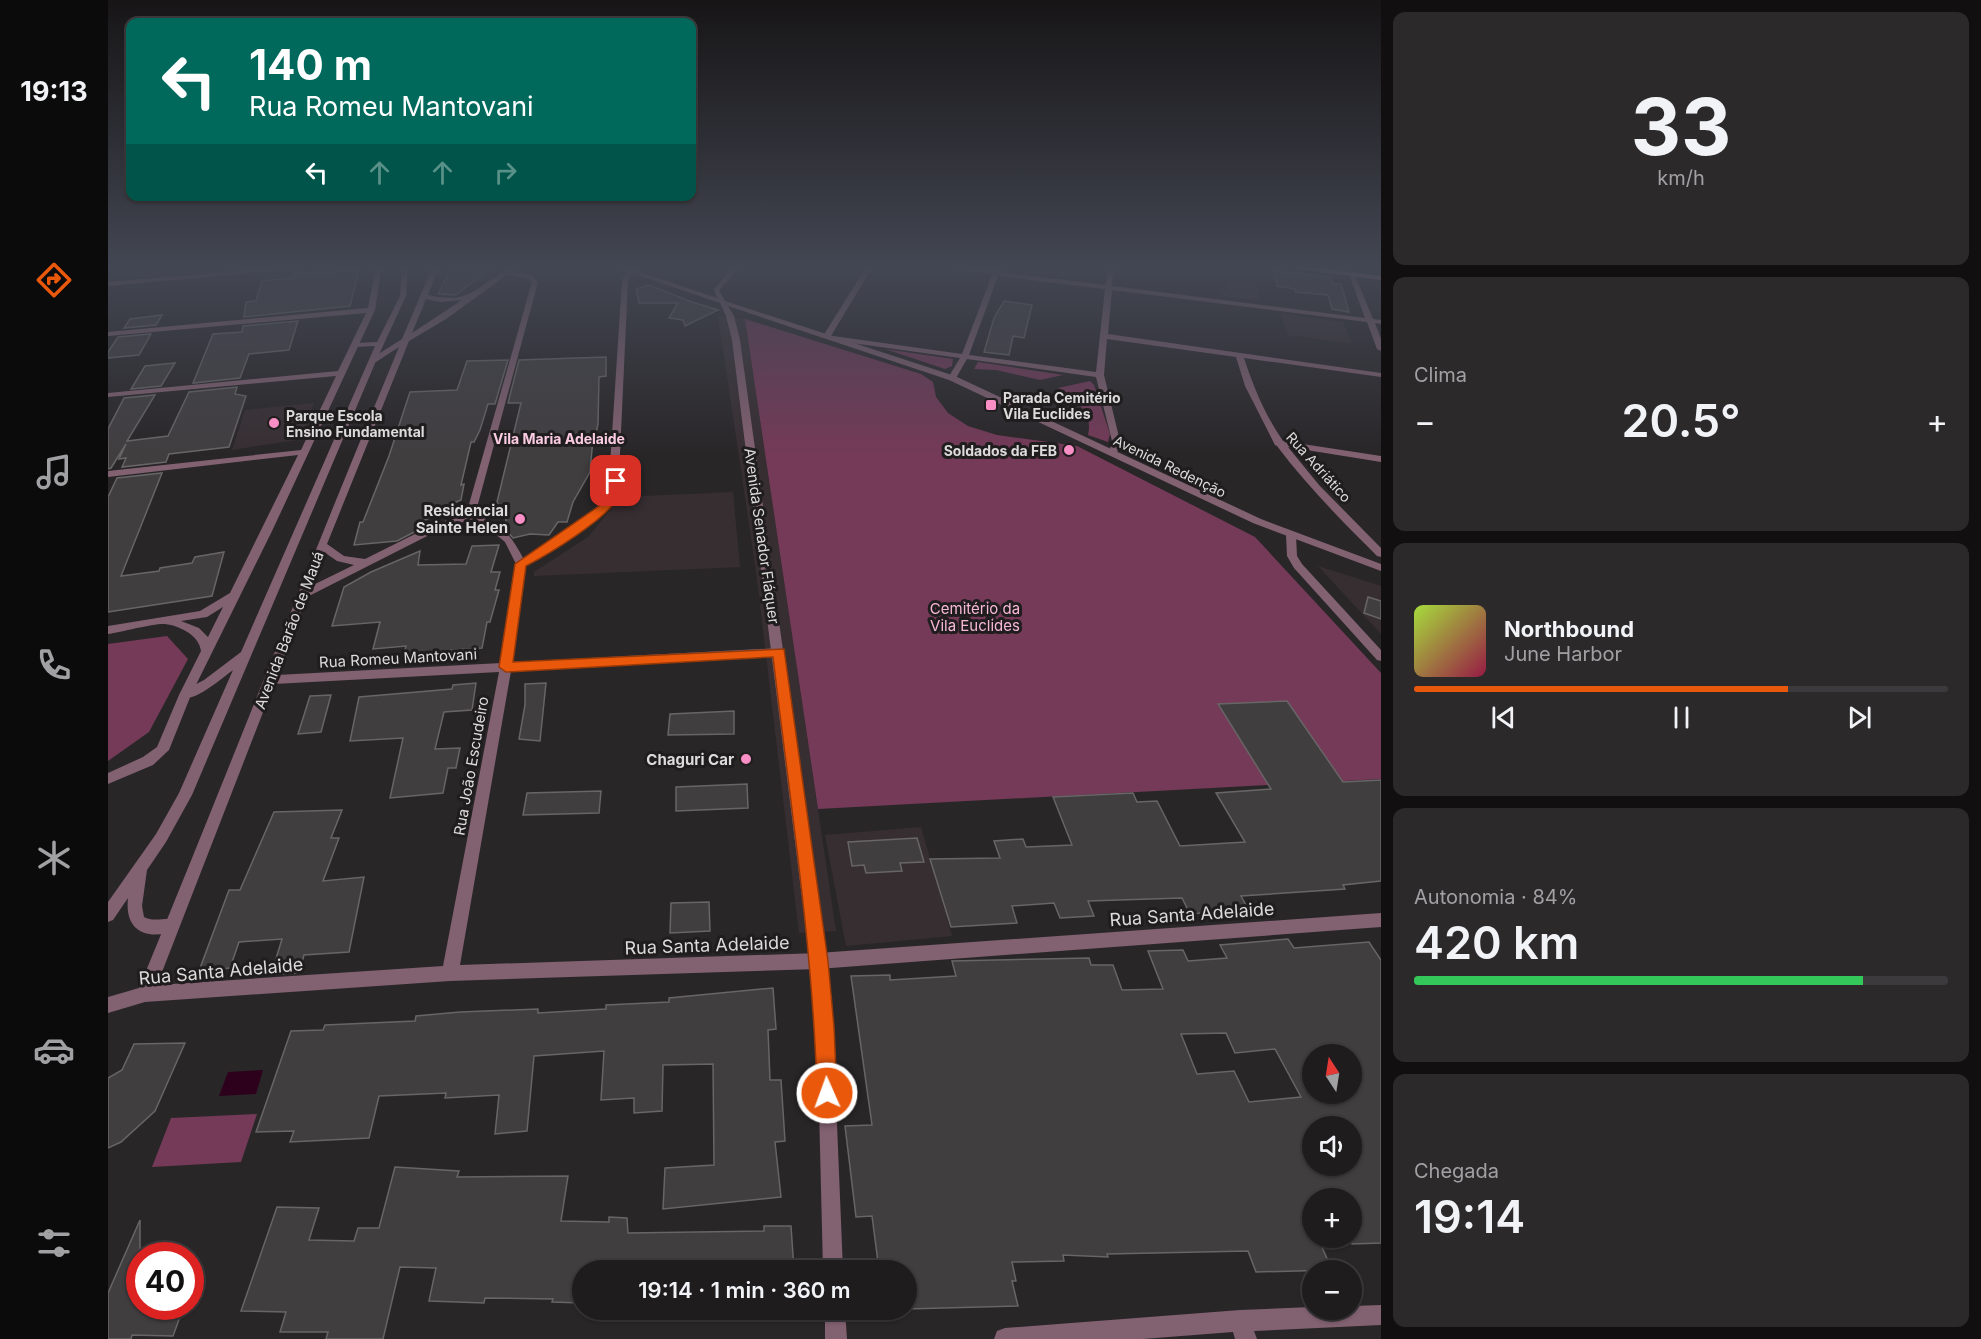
<!DOCTYPE html>
<html lang="pt">
<meta charset="utf-8">
<style>
:root{--surface:#1f1c1e;--page:#2c292b;--text:#f1f3f6;--muted:#a1a1a4;--line:#3c3a3c;--accent:#ea580c}
body{margin:0;font-family:Inter,sans-serif;background:var(--page);color:var(--text);height:100vh;display:flex;flex-direction:column;font-size:22px;white-space:nowrap}
*{box-sizing:border-box;margin:0}
p{font-size:20px;color:var(--muted)}
.icon{flex:none;width:33px;height:33px;fill:none;stroke:currentColor;stroke-width:2;stroke-linecap:round;stroke-linejoin:round}
.map{position:relative;flex:1;overflow:hidden}
.details{display:flex;flex-direction:column;gap:12px;padding:12px;background:#110f10;width:600px}
.details>*{flex:none}
.guide{position:absolute;left:18px;top:18px;width:570px;height:183px;border-radius:12px;box-shadow:0 2px 4px #0004,0 0 0 2px var(--line);background:#00695c;color:#fff;overflow:hidden}
.needle{width:39px;rotate:348deg}
.tools{position:absolute;left:1194px;top:1044px;display:grid;gap:12px}
.tools a{display:grid;place-items:center;width:60px;height:60px;border-radius:50%;background:var(--surface);box-shadow:0 2px 4px #0004,0 0 0 2px var(--line);font-size:30px}
.speed{position:absolute;left:18px;top:1242px;display:flex;gap:12px;font-size:30px;font-weight:700;text-align:center}
.speed>*{display:grid;place-content:center;width:78px;height:78px;border-radius:50%;background:var(--surface);box-shadow:0 2px 4px #0004,0 0 0 2px var(--line);line-height:1}
.speed .limit{border:9px solid #d22;background:#fff;color:#111}
.pin{position:absolute;display:grid;place-items:center;width:51px;height:51px;color:#fff;margin:-26px;border-radius:12px;box-shadow:0 3px 9px #0006}
.me{position:absolute;width:66px;margin:-33px;rotate:358deg;stroke-linejoin:round;filter:drop-shadow(0 0 4px #0008)}
.turn{display:flex;align-items:center;gap:21px;height:126px;padding:0 24px;font-size:27px}
.turn .icon{width:78px;height:78px;stroke-width:2.5}
.turn b{display:block;font-size:42px;line-height:51px}
.lanes{display:flex;align-items:center;height:57px;padding:0 24px;background:#0003;justify-content:center;gap:30px;direction:ltr}
.lanes .off{opacity:.35}
.big{font-size:45px;font-weight:600;line-height:1.1}
.details .widget{flex:1;display:flex;flex-direction:column;justify-content:center;gap:9px;min-width:0;padding:0 21px;border-radius:12px;background:var(--page)}
.details .dial{align-items:center;gap:0}
.dial b{font-size:78px;line-height:1}
.song{display:flex;align-items:center;gap:18px}
.cover{width:72px;height:72px;border-radius:9px;background:linear-gradient(135deg,hsl(80 70% 55%),hsl(340 70% 35%))}
.played{height:6px;border-radius:3px;background:linear-gradient(90deg,var(--accent) 70%,var(--line) 70%)}
.keys{display:flex;justify-content:space-around;direction:ltr}
.heat{display:flex;justify-content:space-between;align-items:center;font-size:33px;direction:ltr}
.charge{height:9px;border-radius:4px;background:linear-gradient(90deg,#34c759 84%,var(--line) 0)}
.trip{position:absolute;left:464px;top:1260px;width:345px;height:60px;border-radius:30px;background:var(--surface);box-shadow:0 2px 4px #0004,0 0 0 2px var(--line);font-weight:600;line-height:60px;text-align:center}
main{display:flex;flex:1;min-height:0}
.menu{display:flex;flex-direction:column;width:108px;justify-content:space-around;align-items:center;background:#0c0b0c;color:var(--muted)}
.menu .icon{width:42px;height:42px}
.menu .active{color:var(--accent)}
.menu b{font-size:27px;color:var(--text)}
.map>svg:first-child{display:block}
</style>
<main>
<nav class="menu">
<b>19:13</b>
<svg class="icon active" aria-label="directions" viewBox="0 0 24 24"><path d="M12 3l9 9-9 9-9-9zM9 14v-3h6M13 9l2 2-2 2"/></svg>
<svg class="icon" aria-label="music" viewBox="0 0 24 24"><path d="M9 18V5l10-2v13"/><circle cx="6" cy="18" r="3"/><circle cx="16" cy="16" r="3"/></svg>
<svg class="icon" aria-label="phone" viewBox="0 0 24 24"><path d="M5 4h4l2 5-3 2q2 4 5 5l2-3 5 2v4C11 20 4 13 5 4z"/></svg>
<svg class="icon" aria-label="climate" viewBox="0 0 24 24"><path d="M12 3v18M4 7l16 10M4 17L20 7"/></svg>
<svg class="icon" aria-label="car" viewBox="0 0 24 24"><path d="M5 17H2v-5l4-1 3-4h7l3 4 3 1v5h-3M9 17h6M6 11h13"/><circle cx="7" cy="17" r="2"/><circle cx="17" cy="17" r="2"/></svg>
<svg class="icon" aria-label="filters" viewBox="0 0 24 24"><path d="M4 7h16M4 17h16"/><circle cx="9" cy="7" r="2"/><circle cx="15" cy="17" r="2"/></svg>
</nav>
<div class="map">
<svg width="1273" height="1339" viewBox="0 0 1273 1339">
<rect width="100%" height="100%" fill="#292628"/>
<g fill="#372e32">
<polygon points="1120,281 1149,284 1151,300 1115,296 1114,290 1119,291"/>
<polygon points="1173,314 1235,322 1244,344 1180,335"/>
<polygon points="610,316 637,319 728,931 691,933 648,571"/>
<polygon points="206,403 194,437 189,440 124,450 137,410"/>
<polygon points="625,492 632,567 426,576 426,572 480,537 513,497"/>
<polygon points="1210,566 1273,586 1273,634"/>
<polygon points="813,827 844,936 738,946 717,835"/>
</g>
<g fill="#743a58">
<polygon points="637,319 813,374 825,382 828,397 840,413 860,426 889,435 969,446 1147,537 1273,673 1273,779 710,809"/>
<polygon points="777,349 845,359 844,366 837,369"/>
<polygon points="870,362 955,375 932,380 888,370 866,369"/>
<path d="M982,381L986,385L1002,434L1000,442L980,435C986,412 967,400 950,388Z"/>
<polygon points="59,636 80,659 41,732 0,761 0,644"/>
<polygon points="149,1114 133,1162 44,1167 63,1118"/>
</g>
<polygon fill="#2d001b" points="155,1070 148,1094 111,1096 120,1072"/>
<g fill="#413e40" stroke="#686566" stroke-width="1.5" fill-rule="evenodd">
<polygon points="344,266 385,266 348,295 330,294"/>
<polygon points="251,270 242,306 136,317 138,302 148,301 154,281 185,278 186,274"/>
<polygon points="1166,271 1222,277 1225,284 1233,284 1241,312 1224,309 1220,295 1188,292 1187,289 1169,286"/>
<polygon points="541,285 584,302 610,310 577,326 575,320 561,318 570,303 531,303 528,289"/>
<polygon points="896,301 924,305 916,338 905,336 901,355 876,352 886,318"/>
<polygon points="54,315 48,325 16,328 22,319"/>
<polygon points="190,321 181,350 141,354 132,378 85,383 105,334 134,332 135,326"/>
<polygon points="43,334 31,355 0,358 0,352 10,337"/>
<polygon points="498,357 498,376 491,377 490,424 487,438 485,438 482,472 465,502 459,522 450,522 441,535 422,534 405,538 397,529 398,519 389,502 413,403 400,403 411,360"/>
<polygon points="400,360 387,404 380,404 372,430 366,442 363,442 353,485 356,484 353,500 334,508 337,511 317,520 316,527 289,541 246,545 252,522 255,522 281,456 302,392 349,390 359,361"/>
<polygon points="67,363 53,386 23,389 37,366"/>
<polygon points="129,387 127,394 138,396 121,447 61,454 58,462 14,467 18,458 11,459 18,444 3,468 0,469 0,429 16,398 47,395 19,441 60,436 81,392"/>
<polygon points="54,473 13,576 51,571 52,568 84,563 87,557 116,552 104,596 0,612 0,497 9,478"/>
<polygon points="391,545 383,572 392,572 387,590 391,590 382,622 379,622 374,648 296,654 298,646 265,649 272,622 224,626 236,587 263,572 312,551 310,565 358,564 364,546"/>
<polygon points="1260,597 1273,601 1273,619 1256,613"/>
<polygon points="368,683 364,710 336,712 327,749 352,748 348,768 340,768 335,793 282,798 295,738 242,741 251,697 344,689 345,685"/>
<polygon points="438,683 432,741 411,739 417,705 417,684"/>
<polygon points="223,695 213,732 190,734 202,696"/>
<polygon points="1179,701 1235,782 1273,780 1273,881 1235,885 1237,889 1133,896 1140,909 1104,912 1082,914 1074,898 980,901 986,916 952,918 946,903 904,906 909,923 843,927 822,859 892,858 886,841 915,839 918,847 964,845 945,797 1025,793 1029,802 1049,801 1072,846 1137,842 1108,793 1163,789 1110,704"/>
<polygon points="626,711 626,734 560,735 562,714"/>
<polygon points="639,784 640,808 568,811 568,787"/>
<polygon points="493,791 491,813 415,815 419,793"/>
<polygon points="234,810 223,838 231,838 215,881 256,877 241,952 196,955 191,973 163,975 174,939 131,942 122,968 91,971 121,890 132,890 166,812"/>
<polygon points="809,838 816,862 792,863 794,871 758,873 756,865 744,866 740,842"/>
<polygon points="601,902 602,931 562,933 563,903"/>
<path d="M1180,939L1186,948L1261,942L1273,960V1243L1244,1244V1198H1204V1238H1210L1224,1270L1148,1272L1140,1251L999,1254L1000,1257L955,1255L956,1261L904,1262L908,1281H904L910,1306L798,1309V1270H771L764,1216L748,1217L737,1126L764,1125L743,976L782,975V980L848,976L844,961L981,958L983,965H1005L1014,990L1055,989L1040,951L1075,950L1080,961L1119,958L1112,945ZM1118,1033L1127,1053L1167,1049L1193,1097L1141,1102L1126,1071L1089,1074L1073,1034ZM1204,1054H1244V1094H1204ZM1244,1123V1166H1204V1126Z"/>
<polygon points="665,988 668,1029 660,1030 662,1080 673,1080 677,1141 667,1142 673,1197 555,1209 557,1168 606,1165 605,1064 555,1065 554,1111 526,1113 526,1098 493,1100 496,1051 426,1056 419,1131 387,1134 391,1095 337,1098 338,1093 271,1096 261,1138 182,1142 186,1131 148,1132 183,1031 215,1030 217,1025 307,1021 308,1016 352,1012 430,1009 430,1013 498,1009 498,1005 561,1002 561,998"/>
<polygon points="77,1043 47,1111 13,1142 0,1148 0,1078 14,1070 26,1044"/>
<polygon points="287,1167 351,1171 349,1177 460,1176 453,1221 501,1222 501,1217 519,1218 520,1233 656,1231 656,1226 683,1226 686,1270 474,1270 474,1303 444,1302 445,1299 377,1298 376,1303 321,1301 328,1268 292,1267 275,1339 218,1339 220,1332 172,1332 178,1312 133,1311 169,1207 211,1208 201,1240 246,1241 250,1228 271,1228"/>
<polygon points="32,1220 32,1306 76,1306 65,1336 24,1335 23,1339 0,1339 0,1293"/>
</g>
<g fill="none" stroke-linecap="round" stroke-linejoin="round">
<g fill="#826171" fill-rule="evenodd">
<polygon points="189,266 221,266 0,286 0,282"/>
<path d="M268,266H274L267,310L165,529L83,695L61,750L45,765L0,784V773L35,757L49,747L71,695L93,651C91,635 72,626 57,624C47,623 13,632 0,634V626L92,611L122,593L190,455L0,477V471L193,450L228,376L0,397V393L230,371L258,313L0,336V332L260,308ZM115,607L100,637L91,628L73,621L99,617Z"/>
<path d="M325,266H331L320,295C366,306 369,283 404,267L407,269L404,272L423,275L430,282L367,515C392,522 404,536 415,558L470,524L500,496L514,280L521,271L526,272L520,280L510,497L478,528L418,565L405,662L671,648L677,652L671,656L403,671L352,965L710,953L1273,913V927L710,969L342,981L37,1002L0,1013V997L31,988C119,775 202,560 291,347L268,362L261,360L294,339ZM399,275L419,278L424,282L358,515L329,523L257,559L236,556L219,544L301,341L338,319ZM318,299L332,302L354,300L304,333ZM362,520L374,523L397,542L408,564L393,663L169,675L199,597L337,527ZM216,552L229,561L246,565L203,586ZM391,672L335,966L49,985L166,684Z"/>
<polygon points="759,266 765,266 723,336 716,338 715,336"/>
<path d="M824,266H846L885,271L888,267L892,266L893,268L892,272L998,285L1000,266H1006L1004,286L1257,318L1241,274L1246,273L1265,319L1273,320V324L1267,323L1273,339V351L1269,349L1259,322L1004,290L1000,334L1273,373V377L1136,358C1146,388 1157,415 1175,441L1273,456V462L1180,447L1211,485L1273,548V557L1269,556C1234,521 1199,486 1169,446L1167,445L1137,386L1128,357L999,339L996,375L1012,441L1009,453L1005,456L1001,453L1004,441L988,377L859,359L848,378L844,380L840,378L852,358L722,340L721,338L725,336L854,354L884,275ZM890,276L997,289L988,372L861,355Z"/>
<polygon points="1183,532 1188,535 1189,556 1194,564 1273,650 1273,661 1269,660 1186,568 1179,556 1178,535"/>
<polygon points="1273,1305 1273,1325 1146,1331 1149,1339 1127,1339 1125,1332 1035,1339 886,1339 889,1331 897,1328 1132,1310 1204,1307 1204,1310 1244,1310 1244,1306"/>
</g>
<g fill="#826171" fill-rule="evenodd">
<path d="M294,266H300L298,296L268,361L84,795L58,842L39,870L34,906L36,917C47,923 58,916 69,920L72,925L69,930C41,941 16,933 20,898L5,920L0,922V902L48,834L71,793L125,670C113,679 87,702 73,698L71,695L73,692L96,680L133,652L267,346L247,347L243,345L247,343L269,342L292,296Z"/>
<polygon points="503,266 514,266 609,298 606,289 626,266 633,266 611,290 617,301 847,376 1153,519 1273,564 1273,571 1145,523 841,380 620,306 626,316 632,340 718,961 725,1027 735,1270 715,1270 709,1027 702,961 624,340 618,316 612,303"/>
<polygon points="717,1310 737,1310 739,1339 717,1339"/>
</g>
<polygon fill="#de9bbb" fill-rule="evenodd" points="1170,266 1198,266 1273,276 1273,280"/>
</g>
<linearGradient id="sky" x2="0" y2="1"><stop stop-color="#171516"/><stop offset="0.59" stop-color="#434753"/><stop offset="1" stop-color="#434753" stop-opacity="0"/></linearGradient>
<rect width="1273" height="454" fill="url(#sky)"/>
<path fill="#ea580c" stroke="#983908" stroke-width="1.5" d="M508,478L513,481C512,487 512,494 509,499C497,520 441,554 418,566L405,662L676,649L720,961L726,1027L729,1093L726,1100L719,1103L712,1100L709,1093C705,947 682,802 665,657L398,672L391,667L407,564L491,506L500,497L503,481Z"/>
<g fill="#fa8fc6" stroke="#201d1e" stroke-width="2">
<rect x="877" y="399" width="12" height="12" rx="3"/>
<circle cx="166" cy="423" r="6"/>
<circle cx="961" cy="450" r="6"/>
<circle cx="412" cy="519" r="6"/>
<circle cx="638" cy="759" r="6"/>
</g>
<g text-anchor="middle" dominant-baseline="central" stroke-width="6" stroke-linejoin="round" paint-order="stroke">
<g font-size="14" font-weight="bold" fill="#dddbdb" stroke="#201d1e" text-anchor="start">
<text x="895" y="397">Parada Cemitério<tspan x="895" dy="16">Vila Euclides</tspan></text>
<text x="178" y="415">Parque Escola<tspan x="178" dy="16">Ensino Fundamental</tspan></text>
<text x="949" y="450" text-anchor="end">Soldados da FEB</text>
</g>
<g font-size="14" font-weight="bold" fill="#fbcce2" stroke="#201d1e">
<text x="451" y="438">Vila Maria Adelaide</text>
</g>
<g font-size="14" fill="#dddbdb" stroke="#201d1e">
<text transform="translate(1062 466) rotate(26)">Avenida Redenção</text>
<text transform="translate(1211 467) rotate(48)">Rua Adriático</text>
</g>
<g font-size="15" font-weight="bold" fill="#dddbdb" stroke="#201d1e" text-anchor="end">
<text x="400" y="510">Residencial<tspan x="400" dy="17">Sainte Helen</tspan></text>
<text x="626" y="759">Chaguri Car</text>
</g>
<g font-size="15" fill="#dddbdb" stroke="#201d1e">
<text transform="translate(654 536) rotate(82)">Avenida Senador Fláquer</text>
<text transform="translate(181 630) rotate(-69)">Avenida Barão de Mauá</text>
<text transform="translate(290 658) rotate(-3)">Rua Romeu Mantovani</text>
<text transform="translate(363 766) rotate(-80)">Rua João Escudeiro</text>
</g>
<g font-size="15" fill="#f7b8d6" stroke="#201d1e">
<text x="867" y="608">Cemitério da<tspan x="867" dy="17">Vila Euclides</tspan></text>
</g>
<g font-size="18" fill="#dddbdb" stroke="#201d1e">
<text transform="translate(1084 914) rotate(-4)">Rua Santa Adelaide</text>
<text transform="translate(599 945) rotate(-2)">Rua Santa Adelaide</text>
<text transform="translate(113 971) rotate(-5)">Rua Santa Adelaide</text>
</g>
</g>
</svg>
<div class="tools">
<a><svg class="needle" viewBox="-14 -14 28 28"><path d="M0-13l5 13h-10z" fill="#e53935"/><path d="M0 13l5-13h-10z" fill="#a1a1a4"/></svg></a>
<a><svg class="icon" aria-label="sound" viewBox="0 0 24 24"><path d="M4 9h4l5-4v14l-5-4H4zM17 9q2 3 0 6"/></svg></a>
<a>+</a>
<a>−</a>
</div>
<div class="speed"><div class="limit">40</div></div>
<div class="pin" style="left:508px;top:481px;background:#d93025"><svg class="icon" aria-label="arrive" viewBox="0 0 24 24"><path d="M6 21V4h12l-3 4 3 4H6"/></svg></div>
<svg class="me" style="left:719px;top:1093px" viewBox="-20 -20 40 40"><circle r="17" fill="#ea580c" stroke="#fff" stroke-width="3"/><path d="M0-11L8 9 0 5-8 9z" fill="#fff"/></svg>
<div class="trip">19:14 · 1 min · 360 m</div>
<div class="guide">
<div class="turn"><svg class="icon" aria-label="left" viewBox="0 0 24 24"><path d="M17 20v-9H6M10 6l-5 5 5 5"/></svg><div><b>140 m</b>Rua Romeu Mantovani</div></div>
<div class="lanes"><svg class="icon" aria-label="left" viewBox="0 0 24 24"><path d="M17 20v-9H6M10 6l-5 5 5 5"/></svg><svg class="icon off" aria-label="ahead" viewBox="0 0 24 24"><path d="M12 20V5M6 11l6-6 6 6"/></svg><svg class="icon off" aria-label="ahead" viewBox="0 0 24 24"><path d="M12 20V5M6 11l6-6 6 6"/></svg><svg class="icon off" aria-label="right" viewBox="0 0 24 24"><path d="M7 20v-9h11M14 6l5 5-5 5"/></svg></div>
</div>
</div>
<section class="details">
<div class="widget dial"><b>33</b><p>km/h</p></div>
<div class="widget"><p>Clima</p>
<div class="heat"><a>−</a><b class="big">20.5°</b><a>+</a></div>
</div>
<div class="widget">
<div class="song"><i class="cover"></i><div><b>Northbound</b><p>June Harbor</p></div></div>
<div class="played"></div>
<div class="keys"><svg class="icon" aria-label="previous" viewBox="0 0 24 24"><path d="M18 5L8 12l10 7zM5 5v14"/></svg><svg class="icon" aria-label="pause" viewBox="0 0 24 24"><path d="M8 5v14M16 5v14"/></svg><svg class="icon" aria-label="next" viewBox="0 0 24 24"><path d="M6 5l10 7-10 7zM19 5v14"/></svg></div>
</div>
<div class="widget"><p>Autonomia · 84%</p><b class="big">420 km</b><div class="charge"></div></div>
<div class="widget"><p>Chegada</p><b class="big">19:14</b></div>
</section>
</main>
